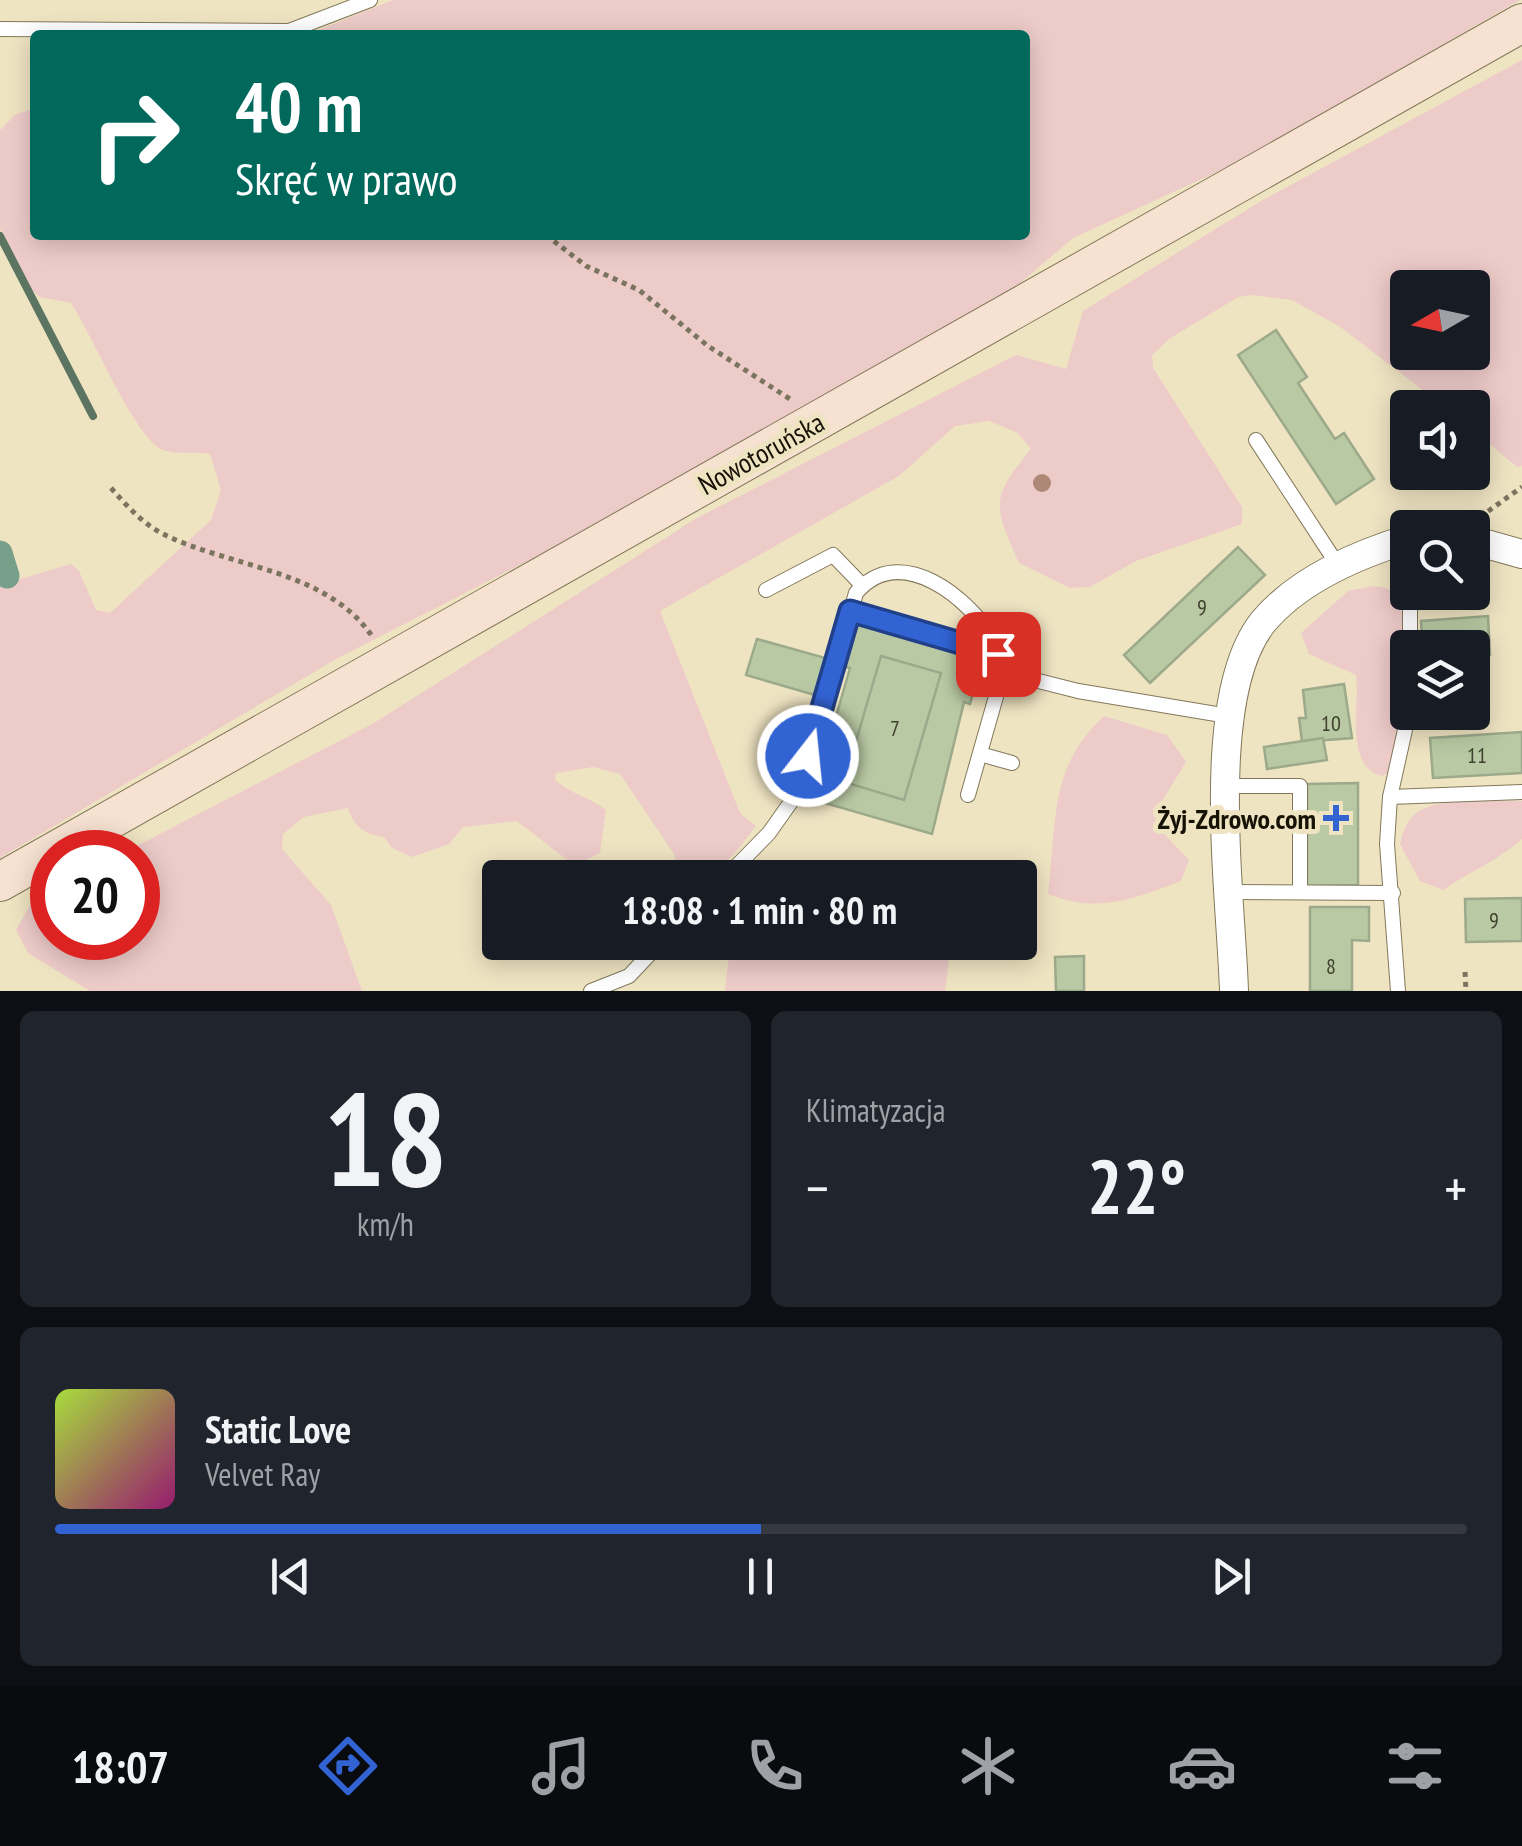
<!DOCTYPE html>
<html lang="pl">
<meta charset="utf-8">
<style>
:root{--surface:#171b24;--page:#20242c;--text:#f1f3f6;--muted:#9ea1a6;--line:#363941;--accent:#3263d3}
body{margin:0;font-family:"PT Sans Narrow",sans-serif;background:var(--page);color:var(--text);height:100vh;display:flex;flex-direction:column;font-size:38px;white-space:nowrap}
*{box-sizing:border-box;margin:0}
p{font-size:32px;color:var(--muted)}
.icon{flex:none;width:55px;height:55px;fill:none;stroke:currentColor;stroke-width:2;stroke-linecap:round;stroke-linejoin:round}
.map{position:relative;height:991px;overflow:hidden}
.drawer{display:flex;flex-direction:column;gap:20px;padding:20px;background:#0d0f14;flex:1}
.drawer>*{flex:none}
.hud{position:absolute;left:30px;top:30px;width:1000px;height:210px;border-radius:10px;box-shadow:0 5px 25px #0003;background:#00695c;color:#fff;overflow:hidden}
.needle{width:65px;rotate:261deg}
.controls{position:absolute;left:1390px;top:270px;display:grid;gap:20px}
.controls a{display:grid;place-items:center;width:100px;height:100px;border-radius:10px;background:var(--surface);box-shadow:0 5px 25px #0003;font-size:50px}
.speed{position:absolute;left:30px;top:830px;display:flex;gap:20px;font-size:50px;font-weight:700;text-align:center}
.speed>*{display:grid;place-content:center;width:130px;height:130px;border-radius:50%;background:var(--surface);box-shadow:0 5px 25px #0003;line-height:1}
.speed .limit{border:15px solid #d22;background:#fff;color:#111}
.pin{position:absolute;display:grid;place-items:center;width:85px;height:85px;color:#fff;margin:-42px;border-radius:20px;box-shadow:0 5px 15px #0006}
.me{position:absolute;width:110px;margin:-55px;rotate:16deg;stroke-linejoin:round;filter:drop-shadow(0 0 8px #0008)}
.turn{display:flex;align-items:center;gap:35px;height:210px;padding:0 40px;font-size:45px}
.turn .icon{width:130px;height:130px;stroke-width:2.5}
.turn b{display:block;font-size:70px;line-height:85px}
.big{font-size:75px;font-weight:700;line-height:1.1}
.drawer .card{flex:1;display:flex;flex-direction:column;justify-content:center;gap:15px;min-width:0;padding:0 35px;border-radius:15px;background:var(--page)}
.drawer .dial{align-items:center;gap:0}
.dial b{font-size:130px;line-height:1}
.song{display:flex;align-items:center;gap:30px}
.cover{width:120px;height:120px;border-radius:15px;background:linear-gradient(135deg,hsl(80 70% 55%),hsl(320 70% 35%))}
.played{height:10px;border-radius:5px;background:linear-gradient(90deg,var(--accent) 50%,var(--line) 50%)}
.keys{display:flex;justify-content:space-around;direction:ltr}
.heat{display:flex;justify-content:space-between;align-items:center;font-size:55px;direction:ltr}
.drawer .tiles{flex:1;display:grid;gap:20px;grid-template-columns:1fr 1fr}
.card:last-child{grid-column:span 2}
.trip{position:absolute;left:482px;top:860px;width:555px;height:100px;border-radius:10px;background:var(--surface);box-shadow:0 5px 25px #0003;font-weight:700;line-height:100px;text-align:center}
.tab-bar{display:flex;height:160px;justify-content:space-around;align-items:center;background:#090b0e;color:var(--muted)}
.tab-bar .icon{width:70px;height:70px}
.tab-bar .active{color:var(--accent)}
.tab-bar b{font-size:45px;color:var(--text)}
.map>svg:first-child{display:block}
</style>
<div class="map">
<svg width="1522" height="991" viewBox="0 0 1522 991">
<rect width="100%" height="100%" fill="#efe4c2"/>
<g fill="#edcbc8" fill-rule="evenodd">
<path d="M393,0H1520L1241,161L1073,238L990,309L637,505L336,659L0,858V585L71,564L79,571L96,610L110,613L211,520L221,490L210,454C195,451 177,455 163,450C135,439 91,332 71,303L40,297L31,290L0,228V130L16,114L35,108V235H1025V35H306Z"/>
<path d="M1522,60V466L1517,467L1473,430L1472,408L1445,407L1339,326L1292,300L1253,295L1238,297L1169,339L1152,355L1153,368L1242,507V524L1136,561L1090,587L1070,588L1019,563C993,504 990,499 1031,449L1018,433L989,421L955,426L899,476L660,611L740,813L756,826C734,854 719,881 679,875L674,854L620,774L593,767L556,773L555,780C571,794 589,797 606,810L600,853L575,866L517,821L463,827L449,844L412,857L392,848L384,837C364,834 354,827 348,808L304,817L283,834L282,849L331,905L362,991H90L28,953L16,930L34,898L52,889V938H138V852H125L374,723L697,518L1016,355L1066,369L1083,311L1261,201ZM1408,288H1472V352H1408Z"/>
<path d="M1373,586C1394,588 1399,594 1402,614L1403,694L1390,772L1382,776C1344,766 1360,707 1356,675L1309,654L1301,633L1348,591Z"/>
<path d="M1104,716L1167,735L1186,762L1156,811L1166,836L1189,860L1181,881C1134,899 1096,914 1048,894C1057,822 1048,768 1104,716Z"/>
<path d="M1459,799L1522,801V839C1498,861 1470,871 1443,890L1420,881L1400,844C1409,806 1425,808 1459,799Z"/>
<polygon points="730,943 951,943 945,991 725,991"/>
</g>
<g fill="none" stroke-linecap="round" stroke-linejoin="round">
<polyline stroke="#5b7562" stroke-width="8" points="0,236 93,416"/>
<polyline stroke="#789f8a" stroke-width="25" points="0,553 7,576"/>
</g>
<g fill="#b9c9a4" stroke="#9ca98a" stroke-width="2.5">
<polygon points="1276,330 1307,377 1298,383 1335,439 1344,433 1374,479 1336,504 1238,355"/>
<polygon points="1238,547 1265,575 1150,683 1124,655"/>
<polygon points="1488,616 1490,655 1472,657 1472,648 1423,648 1421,621"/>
<polygon points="855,621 983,658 970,704 964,702 932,834 804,797 817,753 825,755 850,668 842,666"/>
<polygon points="757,639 829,659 818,696 746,675"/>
<polygon points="881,656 941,673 904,800 844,782"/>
<polygon points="1344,684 1352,738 1302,742 1299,718 1306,718 1303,690"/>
<polygon points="1522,732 1522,773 1433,778 1430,738"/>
<polygon points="1323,738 1327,760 1267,769 1264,747"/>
<polygon points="1358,783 1358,885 1307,886 1307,784"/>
<polygon points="1522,898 1522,941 1466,942 1465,899"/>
<polygon points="1310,907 1369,907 1369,941 1352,940 1352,991 1310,991"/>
<polygon points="1084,956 1084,991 1056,991 1055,957"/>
</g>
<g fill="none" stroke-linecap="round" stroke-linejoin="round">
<g stroke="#827859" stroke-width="16">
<g id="service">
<polyline points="0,29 289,31 370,0"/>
<polyline points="1256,440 1339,567"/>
<polyline points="766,590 833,555 862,585"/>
<polyline points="1410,592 1410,648"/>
<polyline points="851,611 999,654"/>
<polyline points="980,754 1012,763"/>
<polyline points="1226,786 1300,786 1300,892"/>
<polyline points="968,795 1003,672"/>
<polyline points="1390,797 1522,792"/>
<path d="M725,878L769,833L798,792L856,593C900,541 970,598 995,642C1000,650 1001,663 1003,672L1078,691L1228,716"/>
<polyline points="1231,892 1393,893"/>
<polyline points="591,991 629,976 661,942"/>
<polyline points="1398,991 1387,844 1390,797 1409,712"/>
</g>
</g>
<g stroke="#827859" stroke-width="30">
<g id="minor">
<polyline points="1472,540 1522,554"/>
<path d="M1234,991C1231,895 1203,697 1263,622C1298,580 1356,555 1408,539"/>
</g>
</g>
<g stroke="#827859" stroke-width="40">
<polyline id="secondary" points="0,882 1522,23"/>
</g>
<g stroke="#7b745e" stroke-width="5" stroke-dasharray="5 5" stroke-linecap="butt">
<polyline points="546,235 586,266 639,290 708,346 793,401"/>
<path d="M111,488C127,506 142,523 163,534C231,568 328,569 374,639"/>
<polyline points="1480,517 1522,487"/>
<polyline points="1465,972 1466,991"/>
</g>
<use href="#service" stroke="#fff" stroke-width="14"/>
<use href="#minor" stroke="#fff" stroke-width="28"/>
<use href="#secondary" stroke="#f7e2d2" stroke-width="38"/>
</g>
<circle fill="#ae8877" cx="1042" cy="483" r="9"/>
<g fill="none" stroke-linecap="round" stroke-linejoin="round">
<g stroke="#204089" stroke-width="25">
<polyline id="route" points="808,756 850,611 998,654"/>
</g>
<use href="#route" stroke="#3263d3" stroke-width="18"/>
</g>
<path fill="#3263d3" stroke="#efe4c2" stroke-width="4" d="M1331 803h10v10h10v10h-10v10h-10v-10h-10v-10h10z"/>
<g text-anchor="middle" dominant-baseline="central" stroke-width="10" stroke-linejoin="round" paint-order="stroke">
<g font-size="22" fill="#3f402e">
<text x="1202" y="607">9</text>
<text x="1331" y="723">10</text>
<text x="895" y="728">7</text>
<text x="1477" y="755">11</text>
<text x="1494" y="920">9</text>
<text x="1331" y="966">8</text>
</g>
<g font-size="28" fill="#161206" stroke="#efe4c2">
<text transform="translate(761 453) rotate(-29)">Nowotoruńska</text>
</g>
<g font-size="28" font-weight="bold" fill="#161206" stroke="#efe4c2" text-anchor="end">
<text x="1316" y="818">Żyj-Zdrowo.com</text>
</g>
</g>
</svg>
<div class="controls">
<a><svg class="needle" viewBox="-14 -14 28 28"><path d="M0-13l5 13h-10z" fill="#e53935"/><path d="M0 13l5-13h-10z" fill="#9ea1a6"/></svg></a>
<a><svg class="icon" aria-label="sound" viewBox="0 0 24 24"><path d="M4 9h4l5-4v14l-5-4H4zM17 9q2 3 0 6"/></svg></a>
<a><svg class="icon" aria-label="search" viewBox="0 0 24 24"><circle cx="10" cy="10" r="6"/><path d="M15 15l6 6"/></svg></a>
<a><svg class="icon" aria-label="layers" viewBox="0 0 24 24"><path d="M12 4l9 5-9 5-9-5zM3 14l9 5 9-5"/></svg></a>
</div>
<div class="speed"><div class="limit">20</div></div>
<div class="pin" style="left:998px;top:654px;background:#d93025"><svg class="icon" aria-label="arrive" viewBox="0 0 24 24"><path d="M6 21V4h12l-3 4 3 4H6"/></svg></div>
<svg class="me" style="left:808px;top:756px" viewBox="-20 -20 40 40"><circle r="17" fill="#3263d3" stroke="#fff" stroke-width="3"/><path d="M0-11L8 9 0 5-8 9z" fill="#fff"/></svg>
<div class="trip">18:08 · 1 min · 80 m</div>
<div class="hud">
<div class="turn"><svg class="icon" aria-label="right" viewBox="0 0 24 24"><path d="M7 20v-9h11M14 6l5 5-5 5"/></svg><div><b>40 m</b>Skręć w prawo</div></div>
</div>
</div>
<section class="drawer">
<div class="tiles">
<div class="card dial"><b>18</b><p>km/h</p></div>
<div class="card"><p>Klimatyzacja</p>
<div class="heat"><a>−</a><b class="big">22°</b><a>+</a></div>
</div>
<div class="card">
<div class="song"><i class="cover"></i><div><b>Static Love</b><p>Velvet Ray</p></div></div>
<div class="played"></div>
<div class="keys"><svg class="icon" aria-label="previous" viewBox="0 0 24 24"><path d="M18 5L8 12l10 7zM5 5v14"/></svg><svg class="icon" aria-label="pause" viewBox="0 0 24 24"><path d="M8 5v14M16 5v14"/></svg><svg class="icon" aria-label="next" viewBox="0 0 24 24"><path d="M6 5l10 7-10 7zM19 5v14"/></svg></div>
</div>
</div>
</section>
<nav class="tab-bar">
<b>18:07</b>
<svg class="icon active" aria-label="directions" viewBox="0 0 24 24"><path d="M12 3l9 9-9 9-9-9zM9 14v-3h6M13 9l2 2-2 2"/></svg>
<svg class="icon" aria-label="music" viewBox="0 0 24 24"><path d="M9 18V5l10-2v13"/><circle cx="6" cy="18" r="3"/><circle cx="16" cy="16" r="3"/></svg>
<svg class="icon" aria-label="phone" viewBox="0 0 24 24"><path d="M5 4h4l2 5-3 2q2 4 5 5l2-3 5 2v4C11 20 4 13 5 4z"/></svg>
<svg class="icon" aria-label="climate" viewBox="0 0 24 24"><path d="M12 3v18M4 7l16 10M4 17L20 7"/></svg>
<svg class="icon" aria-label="car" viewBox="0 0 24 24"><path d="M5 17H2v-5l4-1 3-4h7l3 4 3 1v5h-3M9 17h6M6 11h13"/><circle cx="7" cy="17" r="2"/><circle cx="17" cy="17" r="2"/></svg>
<svg class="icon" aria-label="filters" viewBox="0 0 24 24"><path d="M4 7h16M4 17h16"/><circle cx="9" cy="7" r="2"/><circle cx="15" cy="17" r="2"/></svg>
</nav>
